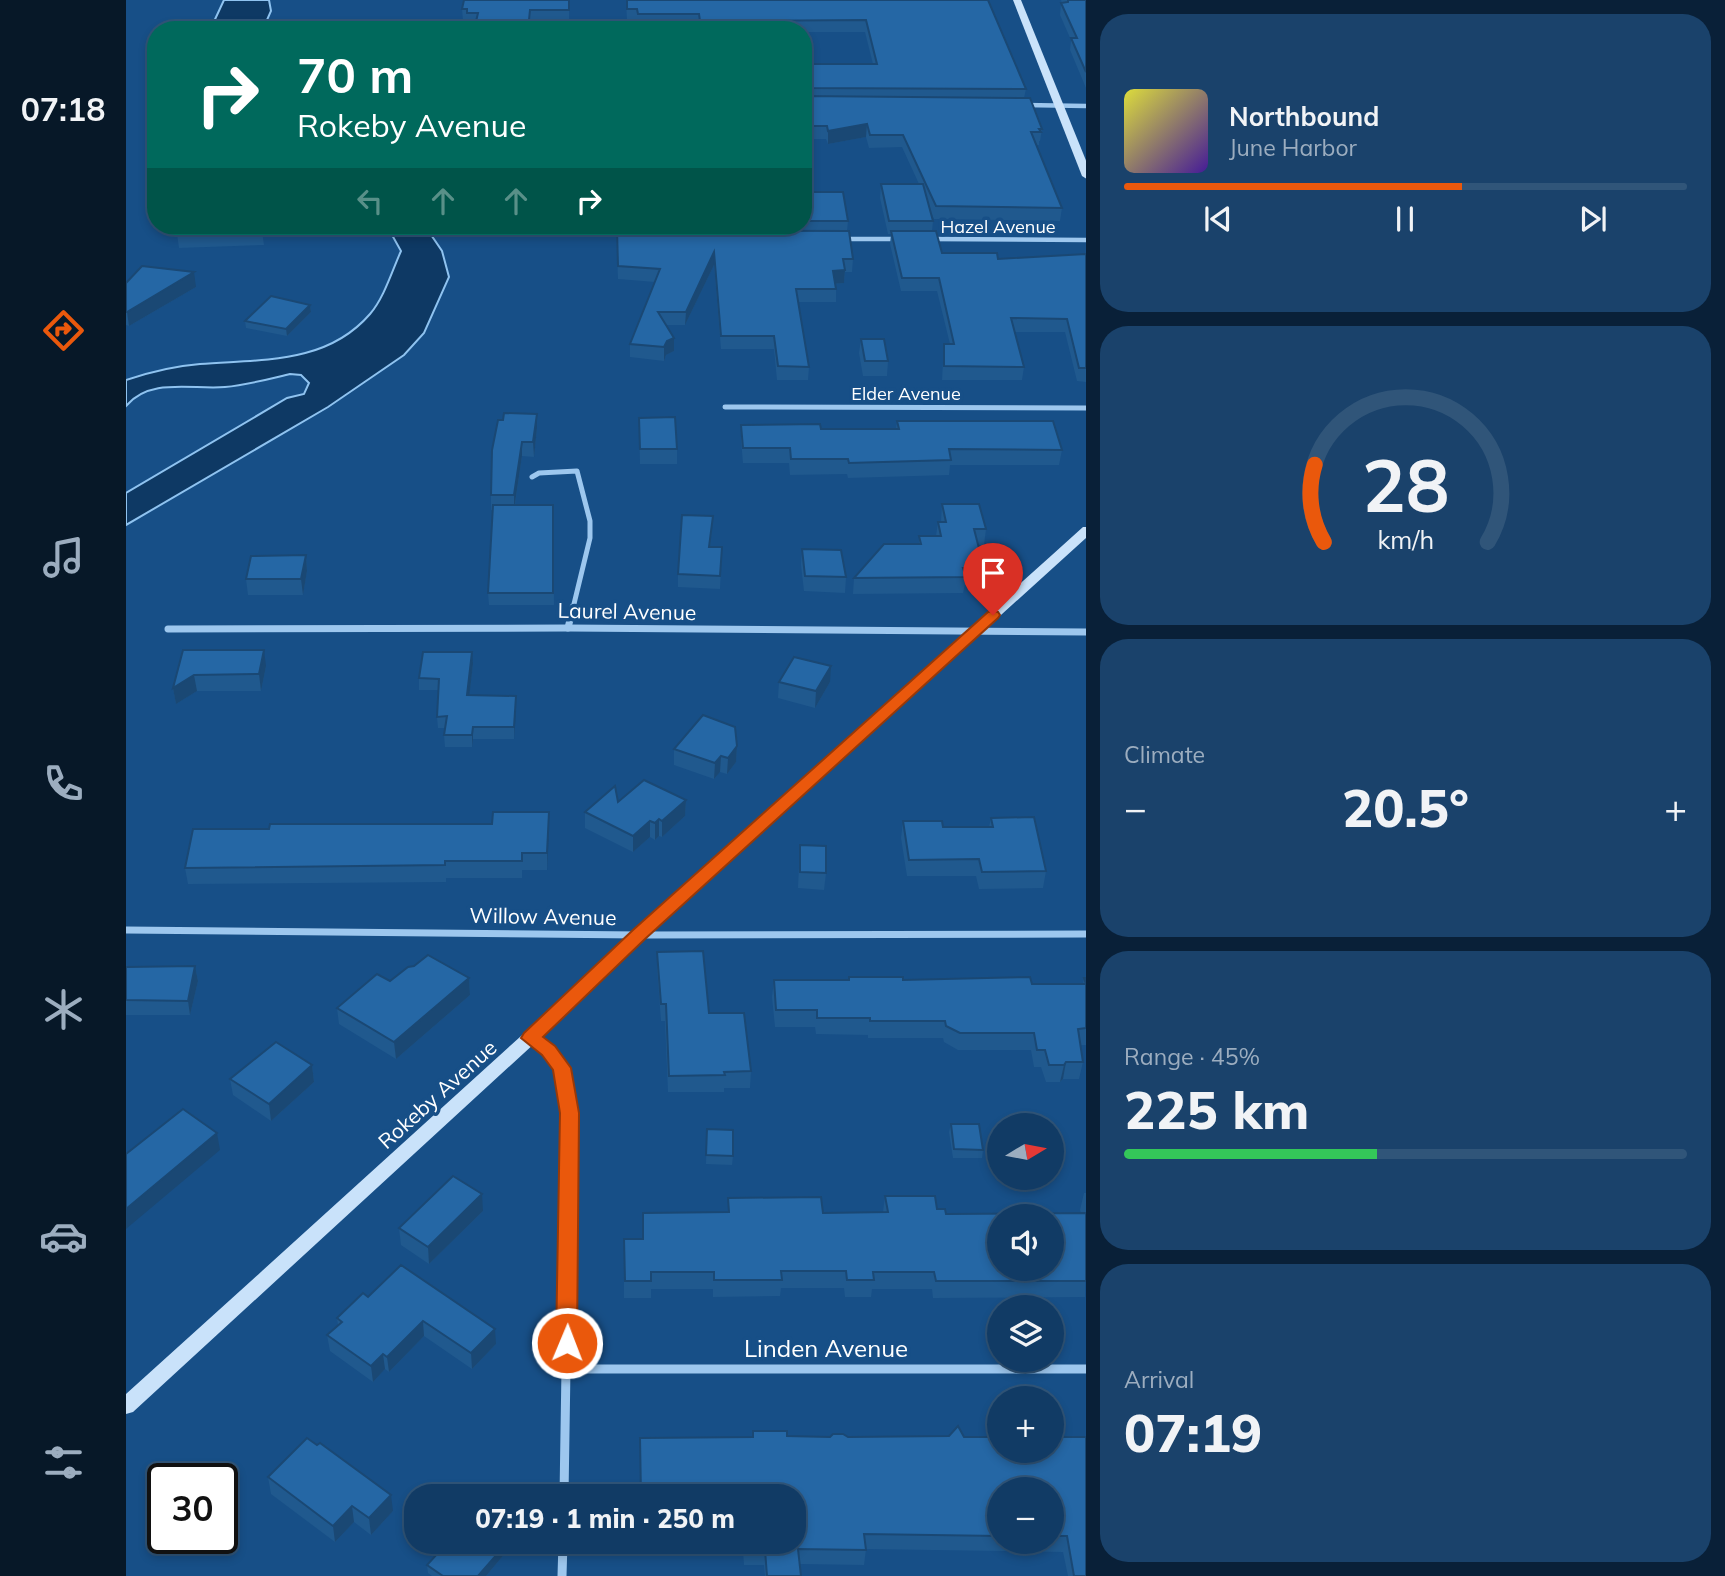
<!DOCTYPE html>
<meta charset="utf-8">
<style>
:root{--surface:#113b65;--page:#1a426b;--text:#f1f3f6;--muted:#9cadbf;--line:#305579;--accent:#ea580c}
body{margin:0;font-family:Mulish,sans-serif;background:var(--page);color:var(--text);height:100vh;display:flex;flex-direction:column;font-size:26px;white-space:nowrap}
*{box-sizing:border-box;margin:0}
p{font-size:23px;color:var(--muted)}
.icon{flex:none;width:38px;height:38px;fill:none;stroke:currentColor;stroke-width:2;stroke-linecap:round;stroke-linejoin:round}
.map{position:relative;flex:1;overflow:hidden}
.panel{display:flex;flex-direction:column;gap:14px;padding:14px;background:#092038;width:639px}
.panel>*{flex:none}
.guide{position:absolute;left:21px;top:21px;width:665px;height:214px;border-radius:28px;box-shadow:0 4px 10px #0003,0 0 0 2px var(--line);background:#00695c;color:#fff;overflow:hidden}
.needle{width:46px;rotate:80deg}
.buttons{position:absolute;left:861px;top:1113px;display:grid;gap:14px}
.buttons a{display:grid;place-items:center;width:77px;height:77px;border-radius:50%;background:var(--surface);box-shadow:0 4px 10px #0003,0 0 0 2px var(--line);font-size:35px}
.speed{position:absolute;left:21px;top:1463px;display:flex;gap:14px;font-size:35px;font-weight:700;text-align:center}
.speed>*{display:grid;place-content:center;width:91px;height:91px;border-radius:50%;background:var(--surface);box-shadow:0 4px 10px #0003,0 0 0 2px var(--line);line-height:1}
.speed .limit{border:4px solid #111;border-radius:10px;background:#fff;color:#111}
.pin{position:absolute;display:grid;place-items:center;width:60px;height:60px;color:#fff;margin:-72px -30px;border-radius:50% 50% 50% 0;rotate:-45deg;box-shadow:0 0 7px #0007}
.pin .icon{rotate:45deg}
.me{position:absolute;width:77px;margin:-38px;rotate:1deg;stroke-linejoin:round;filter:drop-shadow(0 0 5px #0008)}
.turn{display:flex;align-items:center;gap:24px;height:147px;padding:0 35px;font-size:32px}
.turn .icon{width:91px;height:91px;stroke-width:2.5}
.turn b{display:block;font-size:49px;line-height:60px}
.lanes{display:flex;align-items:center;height:66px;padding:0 35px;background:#0003;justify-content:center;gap:35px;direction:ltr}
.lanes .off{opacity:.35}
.big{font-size:52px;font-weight:800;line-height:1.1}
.panel .tile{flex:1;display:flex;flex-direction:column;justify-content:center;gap:10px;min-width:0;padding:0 24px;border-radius:28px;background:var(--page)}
.panel .dial{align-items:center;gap:0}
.dial svg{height:182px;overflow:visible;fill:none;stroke:var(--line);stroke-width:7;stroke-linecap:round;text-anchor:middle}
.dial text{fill:var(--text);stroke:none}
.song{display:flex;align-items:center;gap:21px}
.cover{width:84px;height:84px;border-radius:10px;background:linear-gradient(135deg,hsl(60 70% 55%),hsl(260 70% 35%))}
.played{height:7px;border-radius:4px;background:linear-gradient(90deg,var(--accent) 60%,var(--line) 60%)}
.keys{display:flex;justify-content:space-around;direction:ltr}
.heat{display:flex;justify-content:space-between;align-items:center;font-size:38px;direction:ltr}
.charge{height:10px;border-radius:5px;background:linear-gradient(90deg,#34c759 45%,var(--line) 0)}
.trip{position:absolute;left:278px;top:1484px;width:402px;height:70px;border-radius:28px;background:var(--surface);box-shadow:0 4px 10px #0003,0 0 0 2px var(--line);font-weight:800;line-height:70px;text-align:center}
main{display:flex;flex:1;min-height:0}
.tabs{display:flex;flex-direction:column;width:126px;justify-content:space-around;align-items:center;background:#071828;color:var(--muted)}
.tabs .icon{width:49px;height:49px}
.tabs .on{color:var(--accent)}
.tabs b{font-size:32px;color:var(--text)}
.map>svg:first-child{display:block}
</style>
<main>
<nav class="tabs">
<b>07:18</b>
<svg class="icon on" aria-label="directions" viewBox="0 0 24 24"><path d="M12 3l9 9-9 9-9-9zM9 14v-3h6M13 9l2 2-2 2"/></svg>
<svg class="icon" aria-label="music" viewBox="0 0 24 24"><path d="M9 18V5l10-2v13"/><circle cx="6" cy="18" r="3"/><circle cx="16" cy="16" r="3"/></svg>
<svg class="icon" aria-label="phone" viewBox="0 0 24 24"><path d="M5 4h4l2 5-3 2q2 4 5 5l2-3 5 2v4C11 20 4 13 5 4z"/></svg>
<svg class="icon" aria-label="climate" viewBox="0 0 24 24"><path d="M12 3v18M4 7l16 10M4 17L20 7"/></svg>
<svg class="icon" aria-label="car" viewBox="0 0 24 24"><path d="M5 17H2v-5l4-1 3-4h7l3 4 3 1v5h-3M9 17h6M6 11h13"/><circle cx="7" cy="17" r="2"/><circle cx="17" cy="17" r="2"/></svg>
<svg class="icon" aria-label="filters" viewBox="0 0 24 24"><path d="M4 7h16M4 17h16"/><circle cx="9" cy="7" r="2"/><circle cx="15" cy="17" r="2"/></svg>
</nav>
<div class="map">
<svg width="961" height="1576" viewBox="0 0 961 1576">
<rect width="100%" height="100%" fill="#174f87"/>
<g fill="#0e3964" stroke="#8fc3f0" stroke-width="2">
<polygon points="98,0 143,0 145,11 137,29 84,30"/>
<path d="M261,226H299L316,251L323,277L298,333L278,355L202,407L0,525V493L161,398L178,394L183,383L175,375L164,374C143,379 121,385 99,387C67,390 24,377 0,406V380C24,372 48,366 74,364C134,359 200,365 244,314C258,298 266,271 275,251Z"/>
</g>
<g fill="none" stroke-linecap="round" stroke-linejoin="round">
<g stroke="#9dc7ee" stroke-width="4.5">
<polyline points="898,105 961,106"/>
<polyline points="716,239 774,239"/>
<polyline points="803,239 961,240"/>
</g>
<g stroke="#9dc7ee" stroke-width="5">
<polyline points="599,407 961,408"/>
<polyline points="406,477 413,473 451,471 464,521 464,538 447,608"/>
</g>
<g stroke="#9dc7ee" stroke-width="7">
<polyline points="442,628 447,607"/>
<polyline points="42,629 442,628 961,632"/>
<polyline points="0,930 513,935 961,934"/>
</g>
<g stroke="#9dc7ee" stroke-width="9">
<path d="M405,1038C436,1061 438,1077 444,1113L438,1496"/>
<polyline points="440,1369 961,1369"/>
<polyline points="436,1576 437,1542"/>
</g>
<g fill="#c9e2fa" fill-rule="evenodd">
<polygon points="887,0 895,0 961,163 961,179 956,176"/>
<path d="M957,527H961V537L518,939L410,1042L7,1412L0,1414V1394C319,1106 637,815 957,527Z"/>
</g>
</g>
<g fill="#20598e" fill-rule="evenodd">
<polygon points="443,0 443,22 404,23 403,30 348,30 349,25 341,25 341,21 337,21 336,9"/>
<polygon points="500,0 862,0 900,89 898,98 916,129 914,141 913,141 913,145 910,145 936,208 934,221 808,219 804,210 807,221 806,231 816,253 872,259 960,254 960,382 951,381 939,332 888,332 898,367 896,380 816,380 818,344 824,344 811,291 775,291 764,244 765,234 762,234 754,198 755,184 793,184 776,147 743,148 740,137 702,144 700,139 677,139 677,64 747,64 739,32 677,32 677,30 573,30 572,26 511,25 511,21 501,21"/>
<polygon points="935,0 960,0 960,88 944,50 945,40 934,15 935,3 936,3"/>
<polygon points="677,192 722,221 721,231 727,259 726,272 719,272 718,283 709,284 710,289 710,302 672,302 683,367 682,380 651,380 648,349 595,349 588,265 559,325 540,325 548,338 548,351 540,355 538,361 504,357 504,344 529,282 492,279 490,226 677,226"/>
<polygon points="136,231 138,245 53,248 51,234"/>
<polygon points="0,283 70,287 3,326 0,325"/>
<polygon points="184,305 185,312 161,336 120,328 119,321"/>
<polygon points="735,339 762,361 761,376 737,376 733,353"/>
<polygon points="411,414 411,428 408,457 396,456 389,505 427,505 428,605 363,605 362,593 367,510 365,510 365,495 377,420"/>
<polygon points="513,418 551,449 551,464 514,464"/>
<polygon points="771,421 936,450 933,465 824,465 823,475 722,478 721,474 664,475 663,463 617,463 615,440 615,425 695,429 770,429"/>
<polygon points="816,504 860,529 858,545 852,545 856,560 854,576 852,576 851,584 839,584 837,593 727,594 728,578 793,544 793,536 810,536 812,522 815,522"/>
<polygon points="586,529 584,547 596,547 594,589 552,587 552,574"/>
<polygon points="676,549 720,577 719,593 678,591 675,565"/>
<polygon points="180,555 181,571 177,595 122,595 120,579"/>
<polygon points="57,650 140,666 135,691 71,691 50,704 47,688"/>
<polygon points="347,664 343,696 390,696 388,739 347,739 346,747 319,747 318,735 319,728 312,728 311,717 313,690 293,690 293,678"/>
<polygon points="653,682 704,682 689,708 652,698"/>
<polygon points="611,746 610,762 601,774 594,772 588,779 548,765 548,749"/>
<polygon points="560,800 559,816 536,837 533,836 529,840 524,837 507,852 459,828 459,812 492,802"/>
<polygon points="423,812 421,870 396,870 396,878 320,878 320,882 62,884 59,868 143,829 366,824"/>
<polygon points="865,818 920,871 917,888 853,889 850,876 781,876 775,838 777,821 817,827 863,827"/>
<polygon points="674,845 700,873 698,890 672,888"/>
<polygon points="531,952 583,1013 625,1071 624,1088 598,1088 598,1092 542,1092 539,1021 535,1021 531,968"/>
<polygon points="69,966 72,981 64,1015 0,1015 0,967"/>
<polygon points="288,966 343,978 344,995 270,1059 213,1024 211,1008 264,981"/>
<polygon points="723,977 906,984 957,984 958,978 960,978 960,1045 954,1045 957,1062 953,1079 937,1079 934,1082 920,1082 915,1067 908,1067 905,1050 832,1050 818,1042 817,1038 742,1038 742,1035 690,1034 689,1027 649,1027 646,997 648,980 723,980"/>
<polygon points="186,1065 188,1082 145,1121 107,1095 104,1079"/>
<polygon points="825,1124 857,1150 856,1158 827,1158 823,1132"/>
<polygon points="581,1129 607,1156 606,1165 580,1164"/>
<polygon points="958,1193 960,1193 959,1297 807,1298 806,1289 746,1289 745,1297 719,1297 718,1288 655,1288 654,1296 587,1297 587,1289 525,1289 525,1298 498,1298 498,1239 517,1239 517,1213 602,1212 602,1198 697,1213 757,1212 759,1196 811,1209 820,1214 955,1213 954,1210"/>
<polygon points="357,1211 303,1264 275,1245 273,1228"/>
<polygon points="242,1297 370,1344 346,1369 298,1336 263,1372 259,1369 247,1382 204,1351 201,1335 212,1325 211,1318"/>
<path d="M627,1431L661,1436L838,1437L926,1451L960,1576H942L937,1552L740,1549L738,1565L674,1564L675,1576H639L638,1565H618L617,1551L516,1552V1542H668V1496H515L514,1438L627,1437ZM873,1489H926V1542H873Z"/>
<polygon points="142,1477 267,1511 245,1535 228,1522 209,1542 145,1494"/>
<polygon points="381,1543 381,1551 360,1576 306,1576 302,1573 301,1565"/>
</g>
<g fill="#1a4874">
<polygon points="741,124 740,137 702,144 702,131"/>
<polygon points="588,252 588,265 559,325 560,312"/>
<polygon points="719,270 718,283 706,284 707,271"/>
<polygon points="68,272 70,287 3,326 1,312"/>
<polygon points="184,305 185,312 161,336 160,329"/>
<polygon points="548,338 548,351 540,355 538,361 538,347 541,341"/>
<polygon points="411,414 411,428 408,457 407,442"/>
<polygon points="396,442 396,456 388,510 388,495"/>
<polygon points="180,555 181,571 177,595 175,579"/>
<polygon points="138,650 140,666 135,691 133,674"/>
<polygon points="346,652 347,664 342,707 341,695"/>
<polygon points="705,666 704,682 689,708 690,691"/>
<polygon points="68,675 71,691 50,704 47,688"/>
<polygon points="390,696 390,708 388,739 388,727"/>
<polygon points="347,727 347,739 346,747 346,735"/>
<polygon points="611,746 610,762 601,774 602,758"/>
<polygon points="595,756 594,772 588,779 589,763"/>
<polygon points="560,800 559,816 536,837 536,821"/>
<polygon points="423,812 423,829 421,870 421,853"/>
<polygon points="533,819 533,836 529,840 529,823"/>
<polygon points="524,821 524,837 507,852 507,836"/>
<polygon points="69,966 72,981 64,1015 62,1001"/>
<polygon points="343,978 344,995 270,1059 268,1042"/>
<polygon points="940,1062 937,1079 934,1082 938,1065"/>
<polygon points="186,1065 188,1082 145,1121 143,1104"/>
<polygon points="91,1133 94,1150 0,1229 0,1209"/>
<polygon points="356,1194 357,1211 303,1264 302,1247"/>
<polygon points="297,1321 298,1336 263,1372 261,1357"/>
<polygon points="369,1329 370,1344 346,1369 345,1353"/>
<polygon points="257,1354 259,1369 247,1382 245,1366"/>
<polygon points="265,1495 267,1511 245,1535 243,1518"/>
<polygon points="226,1506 228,1522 209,1542 207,1526"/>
<polygon points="381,1543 381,1551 360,1576 352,1576"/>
</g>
<g fill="#2567a5" stroke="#1a4874" stroke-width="2" fill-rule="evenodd">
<polygon points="338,0 443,0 443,10 404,10 402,30 348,30 352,13 341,13 341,9 336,9"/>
<polygon points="501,0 862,0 900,89 677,88 677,64 751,64 740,20 574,21 573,14 512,14 511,9 501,9"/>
<polygon points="942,0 960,0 960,72 945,38 951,38 935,3 942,2"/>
<polygon points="677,96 904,98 916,129 913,129 915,132 905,132 936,208 810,206 777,135 744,135 741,124 702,131 701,126 677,126"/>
<polygon points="755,184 797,184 807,221 763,221"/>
<polygon points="677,192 717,192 722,221 677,221"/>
<polygon points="53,226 122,226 136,231 51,234"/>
<polygon points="491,230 723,231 727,259 717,259 719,270 707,271 710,289 670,289 683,367 652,366 648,336 595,336 588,252 560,312 532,312 548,338 541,341 538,347 504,344 534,269 492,266"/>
<polygon points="765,231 810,231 816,253 871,253 872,259 960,254 960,368 953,368 941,319 885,318 898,367 818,366 818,344 828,344 813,278 776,278"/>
<polygon points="16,266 68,272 1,312 0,312 0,283"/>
<polygon points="145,296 184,305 160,329 119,321"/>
<polygon points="735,339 758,339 762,361 739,361"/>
<polygon points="378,413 411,414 407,442 396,442 388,495 365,495 366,450 372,420 377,420"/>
<polygon points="549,417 551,449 514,449 513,418"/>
<polygon points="771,421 927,421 936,450 823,449 825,460 723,463 722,459 665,459 664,448 617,448 615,425 694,424 695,429 773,429"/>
<polygon points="816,504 853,504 860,529 848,529 856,560 851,561 853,568 837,568 840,577 728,578 758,544 795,544 793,536 815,536 812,522 820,522"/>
<polygon points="367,505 427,505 427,593 362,593"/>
<polygon points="556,515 587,516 583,547 596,547 594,576 552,574"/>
<polygon points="676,549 715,550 720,577 679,576"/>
<polygon points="180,555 175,579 120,579 125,556"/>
<polygon points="57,650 138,650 133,674 68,675 47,688"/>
<polygon points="297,652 346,652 341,695 390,696 388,727 347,727 346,735 318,735 321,716 311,717 313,679 293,678"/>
<polygon points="668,657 705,666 690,691 653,682"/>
<polygon points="577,715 609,727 611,746 602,758 595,756 589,763 548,749"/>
<polygon points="518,780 560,800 536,821 533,819 529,823 524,821 507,836 459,812 489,786 492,802"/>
<polygon points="367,812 423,812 421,853 396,853 396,861 319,861 319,865 59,868 67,829 143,829 144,824 366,824"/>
<polygon points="908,817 920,871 856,872 853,859 783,860 777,821 816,821 817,827 867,827 865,818"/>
<polygon points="674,845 700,846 700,873 674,872"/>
<polygon points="577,951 583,1013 618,1013 625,1071 598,1072 599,1075 543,1076 540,1004 535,1004 531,952"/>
<polygon points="302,955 343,978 268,1042 211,1008 251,974 264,981 282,967 288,966"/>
<polygon points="69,966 62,1001 0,1000 0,967"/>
<polygon points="723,977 777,977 777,980 904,977 906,984 960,984 958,978 960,978 960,1028 952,1029 957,1062 940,1062 938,1065 923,1065 919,1050 911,1050 908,1033 834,1033 820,1026 819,1021 744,1021 744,1018 691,1018 691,1010 650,1010 648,980 723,980"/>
<polygon points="150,1042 186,1065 143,1104 104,1079"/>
<polygon points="57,1109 91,1133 0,1209 0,1154"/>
<polygon points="825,1124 853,1124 857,1150 828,1149"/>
<polygon points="581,1129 607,1130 607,1156 580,1155"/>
<polygon points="327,1176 356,1194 302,1247 273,1228"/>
<path d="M759,1196H809L811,1209H819L820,1214L960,1213V1281H810L808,1272H747L748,1280H721L720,1271H655L656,1280H588V1272H525V1281H499L498,1239H517V1213L603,1212L602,1198L695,1197L697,1213L762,1212ZM873,1216H926V1269H873Z"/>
<polygon points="275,1265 369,1329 345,1353 297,1321 261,1357 257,1354 245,1366 201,1335 216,1322 211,1318 237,1293 242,1297"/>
<polygon points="832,1426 838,1437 873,1437 873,1451 926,1451 926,1437 960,1437 960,1576 948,1576 941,1536 926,1536 926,1489 873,1489 873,1536 738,1534 740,1550 672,1549 675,1576 641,1576 639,1550 619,1550 619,1542 668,1542 668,1496 515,1496 514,1438 627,1437 627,1431 661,1431 661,1436 704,1437 707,1434 717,1434 722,1437 823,1436"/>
<polygon points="181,1438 191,1445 194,1443 265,1495 243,1518 226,1506 207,1526 142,1477"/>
<polygon points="322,1542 379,1542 381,1543 352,1576 317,1576 301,1565"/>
</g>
<polygon fill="#ea580c" stroke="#983908" stroke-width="2" points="867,611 872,612 874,615 872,618 519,939 417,1037 429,1046 445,1068 453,1113 451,1343 448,1350 441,1352 433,1350 430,1343 434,1113 427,1070 416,1055 395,1038 398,1033 507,930 862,612"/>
<g text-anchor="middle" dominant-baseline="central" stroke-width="7" stroke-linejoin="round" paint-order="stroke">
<g font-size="18" fill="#fff" stroke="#174f87">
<text x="872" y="226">Hazel Avenue</text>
<text x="780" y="393">Elder Avenue</text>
</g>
<g font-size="21" fill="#fff" stroke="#174f87">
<text transform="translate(501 611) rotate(1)">Laurel Avenue</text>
<text transform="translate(417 916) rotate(1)">Willow Avenue</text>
<text transform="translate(311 1094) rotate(-42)">Rokeby Avenue</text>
</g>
<g font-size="24" fill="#fff" stroke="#174f87">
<text x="700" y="1348">Linden Avenue</text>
</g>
</g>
</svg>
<div class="buttons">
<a><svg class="needle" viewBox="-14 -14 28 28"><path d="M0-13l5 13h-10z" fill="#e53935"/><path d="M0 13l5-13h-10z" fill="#9cadbf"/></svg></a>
<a><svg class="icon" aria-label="sound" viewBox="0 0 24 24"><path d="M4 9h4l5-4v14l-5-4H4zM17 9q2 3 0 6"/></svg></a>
<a><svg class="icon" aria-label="layers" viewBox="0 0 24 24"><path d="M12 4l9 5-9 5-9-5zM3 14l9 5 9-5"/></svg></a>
<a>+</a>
<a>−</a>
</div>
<div class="speed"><div class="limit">30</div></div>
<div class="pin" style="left:867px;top:615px;background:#d93025"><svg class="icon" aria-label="arrive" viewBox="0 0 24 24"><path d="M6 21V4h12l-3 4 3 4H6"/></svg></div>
<svg class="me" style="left:441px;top:1343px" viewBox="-20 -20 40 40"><circle r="17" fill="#ea580c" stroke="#fff" stroke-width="3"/><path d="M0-11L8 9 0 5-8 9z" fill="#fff"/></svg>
<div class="trip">07:19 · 1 min · 250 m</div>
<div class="guide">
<div class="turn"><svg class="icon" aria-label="right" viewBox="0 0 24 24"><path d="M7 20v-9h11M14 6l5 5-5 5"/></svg><div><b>70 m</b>Rokeby Avenue</div></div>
<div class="lanes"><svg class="icon off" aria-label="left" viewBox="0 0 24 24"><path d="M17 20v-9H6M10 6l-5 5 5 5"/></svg><svg class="icon off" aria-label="ahead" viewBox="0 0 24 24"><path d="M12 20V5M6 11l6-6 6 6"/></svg><svg class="icon off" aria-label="ahead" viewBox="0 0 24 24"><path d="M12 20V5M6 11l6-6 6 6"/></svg><svg class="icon" aria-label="right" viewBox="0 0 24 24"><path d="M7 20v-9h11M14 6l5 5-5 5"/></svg></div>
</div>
</div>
<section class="panel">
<div class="tile">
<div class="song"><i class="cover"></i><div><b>Northbound</b><p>June Harbor</p></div></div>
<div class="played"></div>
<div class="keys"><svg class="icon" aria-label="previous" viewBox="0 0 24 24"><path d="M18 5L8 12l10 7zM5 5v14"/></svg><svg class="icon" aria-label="pause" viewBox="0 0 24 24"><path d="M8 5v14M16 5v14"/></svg><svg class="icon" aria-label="next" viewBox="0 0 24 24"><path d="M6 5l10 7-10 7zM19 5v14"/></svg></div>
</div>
<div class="tile dial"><svg viewBox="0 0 100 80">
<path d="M14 69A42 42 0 1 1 86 69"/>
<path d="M14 69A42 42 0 0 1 10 35" stroke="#ea580c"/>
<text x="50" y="56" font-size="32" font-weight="700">28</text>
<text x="50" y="72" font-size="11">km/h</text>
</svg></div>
<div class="tile"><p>Climate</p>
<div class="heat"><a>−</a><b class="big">20.5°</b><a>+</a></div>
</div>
<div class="tile"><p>Range · 45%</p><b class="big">225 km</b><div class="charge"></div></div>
<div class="tile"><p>Arrival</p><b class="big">07:19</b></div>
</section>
</main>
